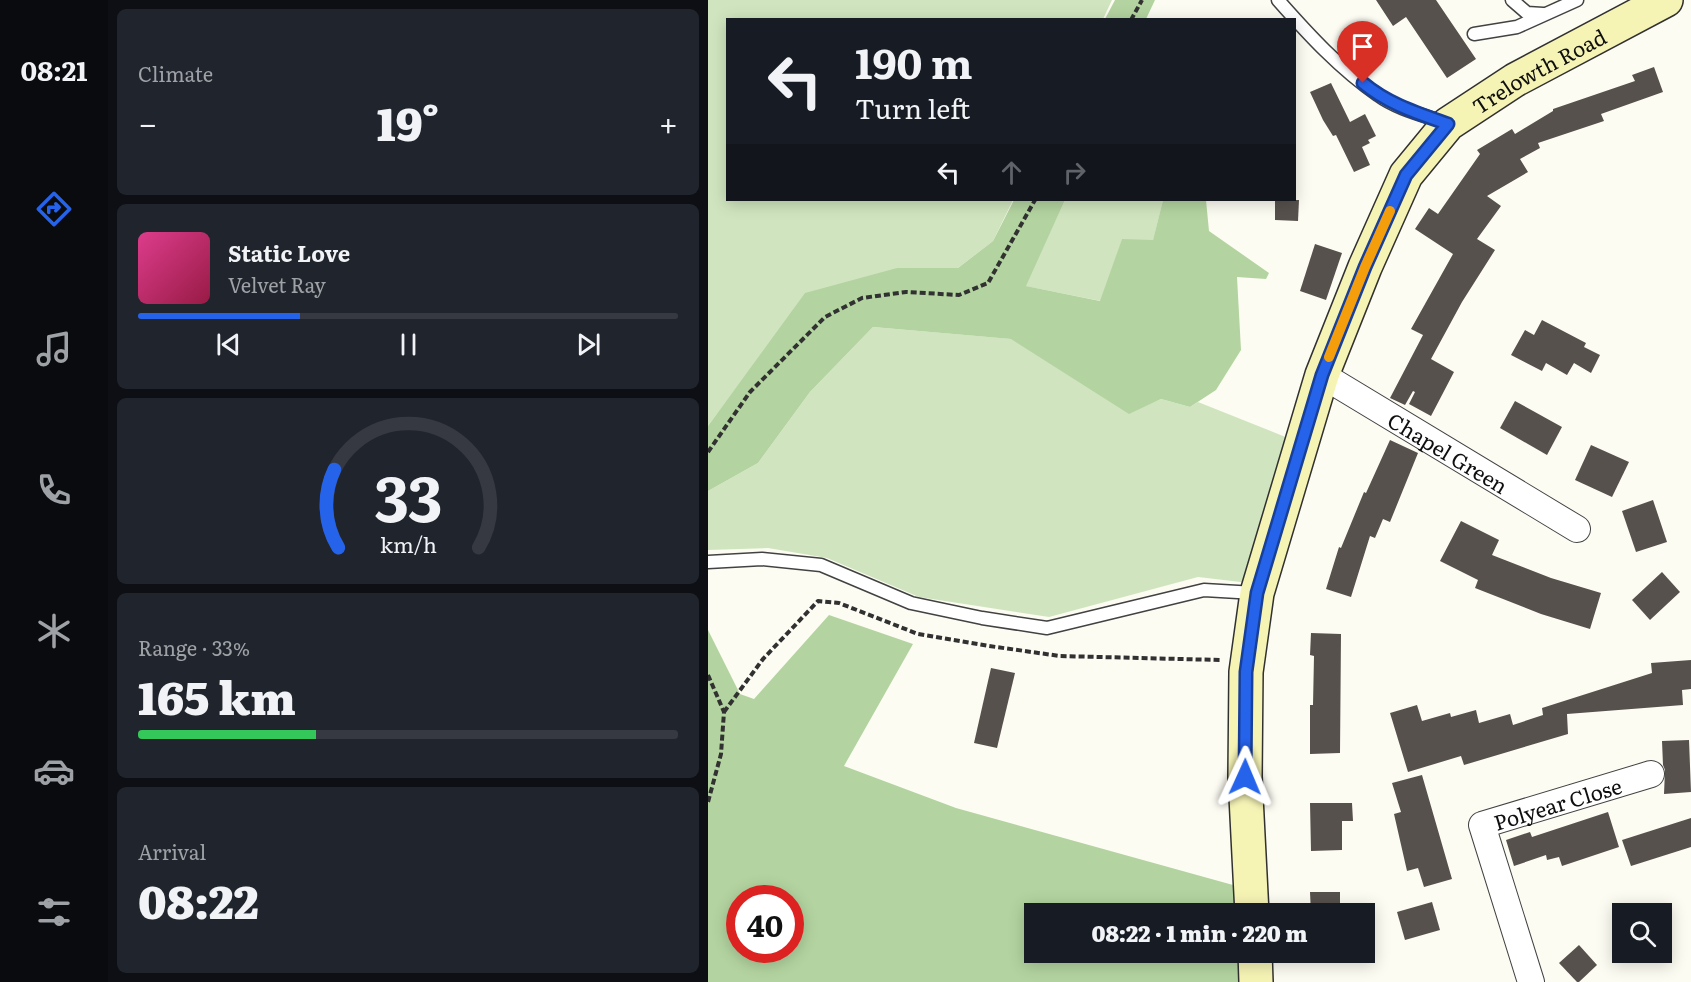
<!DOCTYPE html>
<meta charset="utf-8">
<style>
:root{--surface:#171b24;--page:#20242c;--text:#f1f3f6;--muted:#9ea1a6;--line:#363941;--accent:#2563eb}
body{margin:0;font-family:Literata,serif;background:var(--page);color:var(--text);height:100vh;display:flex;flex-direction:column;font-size:22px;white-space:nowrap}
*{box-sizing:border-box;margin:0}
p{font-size:20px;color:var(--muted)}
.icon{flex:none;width:33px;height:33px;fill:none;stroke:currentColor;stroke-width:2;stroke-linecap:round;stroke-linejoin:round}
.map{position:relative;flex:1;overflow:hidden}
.sheet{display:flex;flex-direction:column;gap:9px;padding:9px;background:#0d0f14;width:600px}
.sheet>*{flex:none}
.hud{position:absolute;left:18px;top:18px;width:570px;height:183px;border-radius:0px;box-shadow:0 3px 15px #0003;background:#171b24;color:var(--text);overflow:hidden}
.controls{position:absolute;left:904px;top:903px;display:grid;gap:12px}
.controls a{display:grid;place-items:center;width:60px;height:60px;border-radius:0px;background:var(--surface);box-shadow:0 3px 15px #0003;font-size:30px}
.speed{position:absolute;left:18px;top:885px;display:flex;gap:12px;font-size:30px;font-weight:700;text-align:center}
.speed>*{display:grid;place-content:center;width:78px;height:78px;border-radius:50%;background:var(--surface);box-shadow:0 3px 15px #0003;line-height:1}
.speed .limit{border:9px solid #d22;background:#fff;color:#111}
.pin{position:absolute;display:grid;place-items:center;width:51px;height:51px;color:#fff;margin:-62px -26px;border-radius:50% 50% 50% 0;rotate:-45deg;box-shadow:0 0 6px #0007}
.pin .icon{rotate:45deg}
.me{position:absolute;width:66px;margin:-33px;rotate:1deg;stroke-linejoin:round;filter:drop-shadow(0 0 4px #0008)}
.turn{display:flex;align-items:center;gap:21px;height:126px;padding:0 30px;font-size:27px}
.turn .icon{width:78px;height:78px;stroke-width:2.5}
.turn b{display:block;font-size:42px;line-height:51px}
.lanes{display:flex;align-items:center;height:57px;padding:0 30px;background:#0003;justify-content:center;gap:30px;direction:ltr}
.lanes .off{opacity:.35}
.big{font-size:45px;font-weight:800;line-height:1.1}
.sheet .card{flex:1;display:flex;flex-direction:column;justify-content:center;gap:9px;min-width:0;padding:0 21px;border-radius:9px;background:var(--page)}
.sheet .dial{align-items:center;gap:0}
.dial svg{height:156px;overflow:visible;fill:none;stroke:var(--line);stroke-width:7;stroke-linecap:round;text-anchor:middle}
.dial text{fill:var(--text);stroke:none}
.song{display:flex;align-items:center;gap:18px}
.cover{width:72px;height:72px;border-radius:9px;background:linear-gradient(135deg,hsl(330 70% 55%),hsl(340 70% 35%))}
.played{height:6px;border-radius:3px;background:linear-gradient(90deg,var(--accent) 30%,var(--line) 30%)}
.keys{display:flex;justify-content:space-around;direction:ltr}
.heat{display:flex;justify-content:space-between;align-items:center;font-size:33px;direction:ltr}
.charge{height:9px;border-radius:4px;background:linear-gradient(90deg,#34c759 33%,var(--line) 0)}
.trip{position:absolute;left:316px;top:903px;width:351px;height:60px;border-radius:0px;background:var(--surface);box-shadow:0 3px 15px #0003;font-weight:800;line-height:60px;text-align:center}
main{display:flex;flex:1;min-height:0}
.dock{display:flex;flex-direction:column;width:108px;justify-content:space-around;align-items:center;background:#090b0e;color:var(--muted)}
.dock .icon{width:42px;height:42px}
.dock .on{color:var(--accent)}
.dock b{font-size:27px;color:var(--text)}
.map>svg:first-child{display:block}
</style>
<main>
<nav class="dock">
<b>08:21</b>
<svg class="icon on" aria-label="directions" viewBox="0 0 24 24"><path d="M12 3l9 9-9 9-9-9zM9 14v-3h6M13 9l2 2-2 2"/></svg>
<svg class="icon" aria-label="music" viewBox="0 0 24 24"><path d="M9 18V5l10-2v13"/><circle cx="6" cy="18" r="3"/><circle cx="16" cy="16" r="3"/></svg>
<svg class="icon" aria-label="phone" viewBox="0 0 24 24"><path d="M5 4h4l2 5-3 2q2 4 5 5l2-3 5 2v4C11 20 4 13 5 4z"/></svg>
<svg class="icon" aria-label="climate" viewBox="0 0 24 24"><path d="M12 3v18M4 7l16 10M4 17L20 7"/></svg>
<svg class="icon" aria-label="car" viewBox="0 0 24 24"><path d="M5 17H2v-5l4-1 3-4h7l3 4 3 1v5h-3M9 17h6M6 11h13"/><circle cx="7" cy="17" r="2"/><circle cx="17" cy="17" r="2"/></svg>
<svg class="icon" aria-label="filters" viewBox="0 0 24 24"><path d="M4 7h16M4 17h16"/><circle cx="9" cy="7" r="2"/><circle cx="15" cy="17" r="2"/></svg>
</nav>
<section class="sheet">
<div class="card"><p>Climate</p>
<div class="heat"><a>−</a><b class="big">19°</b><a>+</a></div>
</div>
<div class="card">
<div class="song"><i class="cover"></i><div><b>Static Love</b><p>Velvet Ray</p></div></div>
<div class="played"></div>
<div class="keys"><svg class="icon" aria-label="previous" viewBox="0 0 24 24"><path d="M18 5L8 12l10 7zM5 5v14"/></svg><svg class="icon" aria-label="pause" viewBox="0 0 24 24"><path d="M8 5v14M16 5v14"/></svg><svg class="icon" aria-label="next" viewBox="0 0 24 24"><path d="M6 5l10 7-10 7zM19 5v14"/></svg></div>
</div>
<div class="card dial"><svg viewBox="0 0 100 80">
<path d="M14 69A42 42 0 1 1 86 69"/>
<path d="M14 69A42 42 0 0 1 12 29" stroke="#2563eb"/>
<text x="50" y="56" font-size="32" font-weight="700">33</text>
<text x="50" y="72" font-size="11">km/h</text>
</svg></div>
<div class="card"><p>Range · 33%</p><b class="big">165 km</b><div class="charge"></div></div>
<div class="card"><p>Arrival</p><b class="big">08:22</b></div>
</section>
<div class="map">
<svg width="983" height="982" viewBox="0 0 983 982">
<rect width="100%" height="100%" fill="#fdfcf3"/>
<g fill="#d0e5bf">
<polygon points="0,0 404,0 395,19 20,20 20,200 305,200 285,241 250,268 189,268 26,391 0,426"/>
<polygon points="357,200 455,200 445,241 414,240 393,301 317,286"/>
<polygon points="165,327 304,339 421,413 453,399 482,407 490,402 585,440 541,583 490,577 341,617 211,597 119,558 60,548 0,550 0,491 50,463 102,392"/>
</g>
<g fill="#b3d4a0" fill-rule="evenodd">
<polygon points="407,0 447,0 438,19 397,19"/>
<polygon points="306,200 357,200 318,286 392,301 414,239 445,240 455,200 498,200 501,231 561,273 558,279 529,277 533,350 508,390 482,407 453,399 421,414 303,339 165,327 102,392 50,463 0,491 0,426 97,293 189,268 250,268 285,241"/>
<path d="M121,615L205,644L136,766L248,808L525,885L528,913L327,914V952L532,953L535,982H0V630L32,694L46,699ZM32,898H82V950H32Z"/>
</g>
<g fill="#57514d">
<polygon points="668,0 728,0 768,59 739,78 698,17 685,26"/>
<polygon points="946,67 955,92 893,114 896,121 830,143 832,148 812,159 820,172 779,196 793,206 769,239 787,250 754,302 723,359 746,372 723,416 701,404 707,392 705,391 697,405 682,398 715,335 703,329 745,254 707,229 721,208 730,214 772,154 769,150 804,129 807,134 845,111 845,109 927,81 924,75"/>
<polygon points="623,83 642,122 657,114 668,136 660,140 662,143 654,147 662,165 646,172 628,135 625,136 615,120 602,92"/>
<polygon points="567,200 591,200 590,221 567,220"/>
<polygon points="607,244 634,253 618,300 592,291"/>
<polygon points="834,320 878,343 876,347 892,355 883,373 866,363 859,375 838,363 834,371 803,355 817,330 826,335"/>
<polygon points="807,401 854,427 839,455 792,428"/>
<polygon points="682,440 710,453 682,522 675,519 667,538 662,536 643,597 618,589 631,547 633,548 656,492 658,493"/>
<polygon points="883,445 921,462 904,497 867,480"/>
<polygon points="945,500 959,542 928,552 914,511"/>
<polygon points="753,521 791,540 784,555 843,578 893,593 882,629 833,614 767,588 770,580 732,561"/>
<polygon points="954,572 972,592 942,620 924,600"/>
<polygon points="603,633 633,634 632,753 602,754 602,705 605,705 606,656 602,655"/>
<polygon points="983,660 983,689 974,690 975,705 859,714 860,734 756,765 753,756 700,772 682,713 709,705 714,721 742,713 743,717 768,710 771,723 802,714 805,725 835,715 834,708 944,673 943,663"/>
<polygon points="283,668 307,673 289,748 266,743"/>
<polygon points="981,740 983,792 956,794 957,770 955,765 954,741"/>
<polygon points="714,775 744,879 716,887 710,868 699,871 686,814 693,812 684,783"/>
<polygon points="602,803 644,803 645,821 634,821 634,850 603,851"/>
<polygon points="900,812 911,847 854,866 851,857 839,860 838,855 806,866 798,840 822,832 824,837"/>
<polygon points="983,818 983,847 923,866 914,840"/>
<polygon points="602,892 632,892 632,914 603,914"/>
<polygon points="724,902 732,930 697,940 689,912"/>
<polygon points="871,945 889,965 871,982 869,982 851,963"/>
</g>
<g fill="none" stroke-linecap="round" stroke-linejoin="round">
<g stroke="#424242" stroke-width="15">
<g id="lane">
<path d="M570,0C600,34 632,69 670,95C689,109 715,115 738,123"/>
<polyline points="804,0 819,13 835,14"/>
<polyline points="766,34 809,27 869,0"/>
<polyline points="0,562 54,559 113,565 203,603 274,618 339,628 496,590 547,593"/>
</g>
</g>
<g stroke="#424242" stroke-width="28">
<g id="street">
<path id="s1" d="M614,375L869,529"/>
<path id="s2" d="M823,982L774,825L943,774"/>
</g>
</g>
<g stroke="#313131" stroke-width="36">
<g id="secondary">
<path id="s3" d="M544,914L537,777L538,672L549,593L614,375L657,267L698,175L740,124L807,80L958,0"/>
<polyline points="547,952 548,982"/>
</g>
</g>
<g stroke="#313131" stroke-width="4" stroke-dasharray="6 3" stroke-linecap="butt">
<polyline points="423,20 434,0"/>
<polyline points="0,452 42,392 117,317 154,298 198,292 251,295 280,283 327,200"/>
<polyline points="0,675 16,712 13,754 0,802"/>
<polyline points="16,712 55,659 110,601 131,603 210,634 281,646 352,656 512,660"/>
</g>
<use href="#lane" stroke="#fff" stroke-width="12"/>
<use href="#street" stroke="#fff" stroke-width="26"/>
<use href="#secondary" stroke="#f6f4b5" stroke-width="33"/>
</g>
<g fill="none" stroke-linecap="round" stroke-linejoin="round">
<g stroke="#184099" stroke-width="15">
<path id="route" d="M537,777L538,672L549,593L614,375L657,267L698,175L740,124C709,113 680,104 655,83"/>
</g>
<use href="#route" stroke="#2563eb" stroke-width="10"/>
<polyline stroke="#f59e0b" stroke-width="10" points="621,357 657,267 682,211"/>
</g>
<g text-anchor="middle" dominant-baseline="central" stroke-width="6" stroke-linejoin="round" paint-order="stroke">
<g font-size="21" fill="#0f0f0f" stroke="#fff">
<text stroke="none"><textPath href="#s3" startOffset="938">Trelowth Road</textPath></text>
<text stroke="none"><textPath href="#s1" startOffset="148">Chapel Green</textPath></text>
<text stroke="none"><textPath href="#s2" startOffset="243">Polyear Close</textPath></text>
</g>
</g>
</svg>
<div class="controls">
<a><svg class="icon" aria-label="search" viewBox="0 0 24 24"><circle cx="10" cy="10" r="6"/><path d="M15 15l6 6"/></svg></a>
</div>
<div class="speed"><div class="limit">40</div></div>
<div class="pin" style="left:655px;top:83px;background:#d93025"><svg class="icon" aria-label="arrive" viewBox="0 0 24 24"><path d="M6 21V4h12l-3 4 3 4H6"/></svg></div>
<svg class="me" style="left:537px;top:777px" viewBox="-20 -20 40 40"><path d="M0-17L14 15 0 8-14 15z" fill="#2563eb" stroke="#fff" stroke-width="4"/></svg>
<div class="trip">08:22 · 1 min · 220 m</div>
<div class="hud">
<div class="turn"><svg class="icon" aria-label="left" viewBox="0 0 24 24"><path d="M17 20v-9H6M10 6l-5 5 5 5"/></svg><div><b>190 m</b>Turn left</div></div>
<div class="lanes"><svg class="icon" aria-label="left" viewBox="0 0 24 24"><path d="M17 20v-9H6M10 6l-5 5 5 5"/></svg><svg class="icon off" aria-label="ahead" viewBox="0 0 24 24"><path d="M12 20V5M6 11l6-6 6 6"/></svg><svg class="icon off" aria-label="right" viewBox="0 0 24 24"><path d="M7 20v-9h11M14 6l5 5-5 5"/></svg></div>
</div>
</div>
</main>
